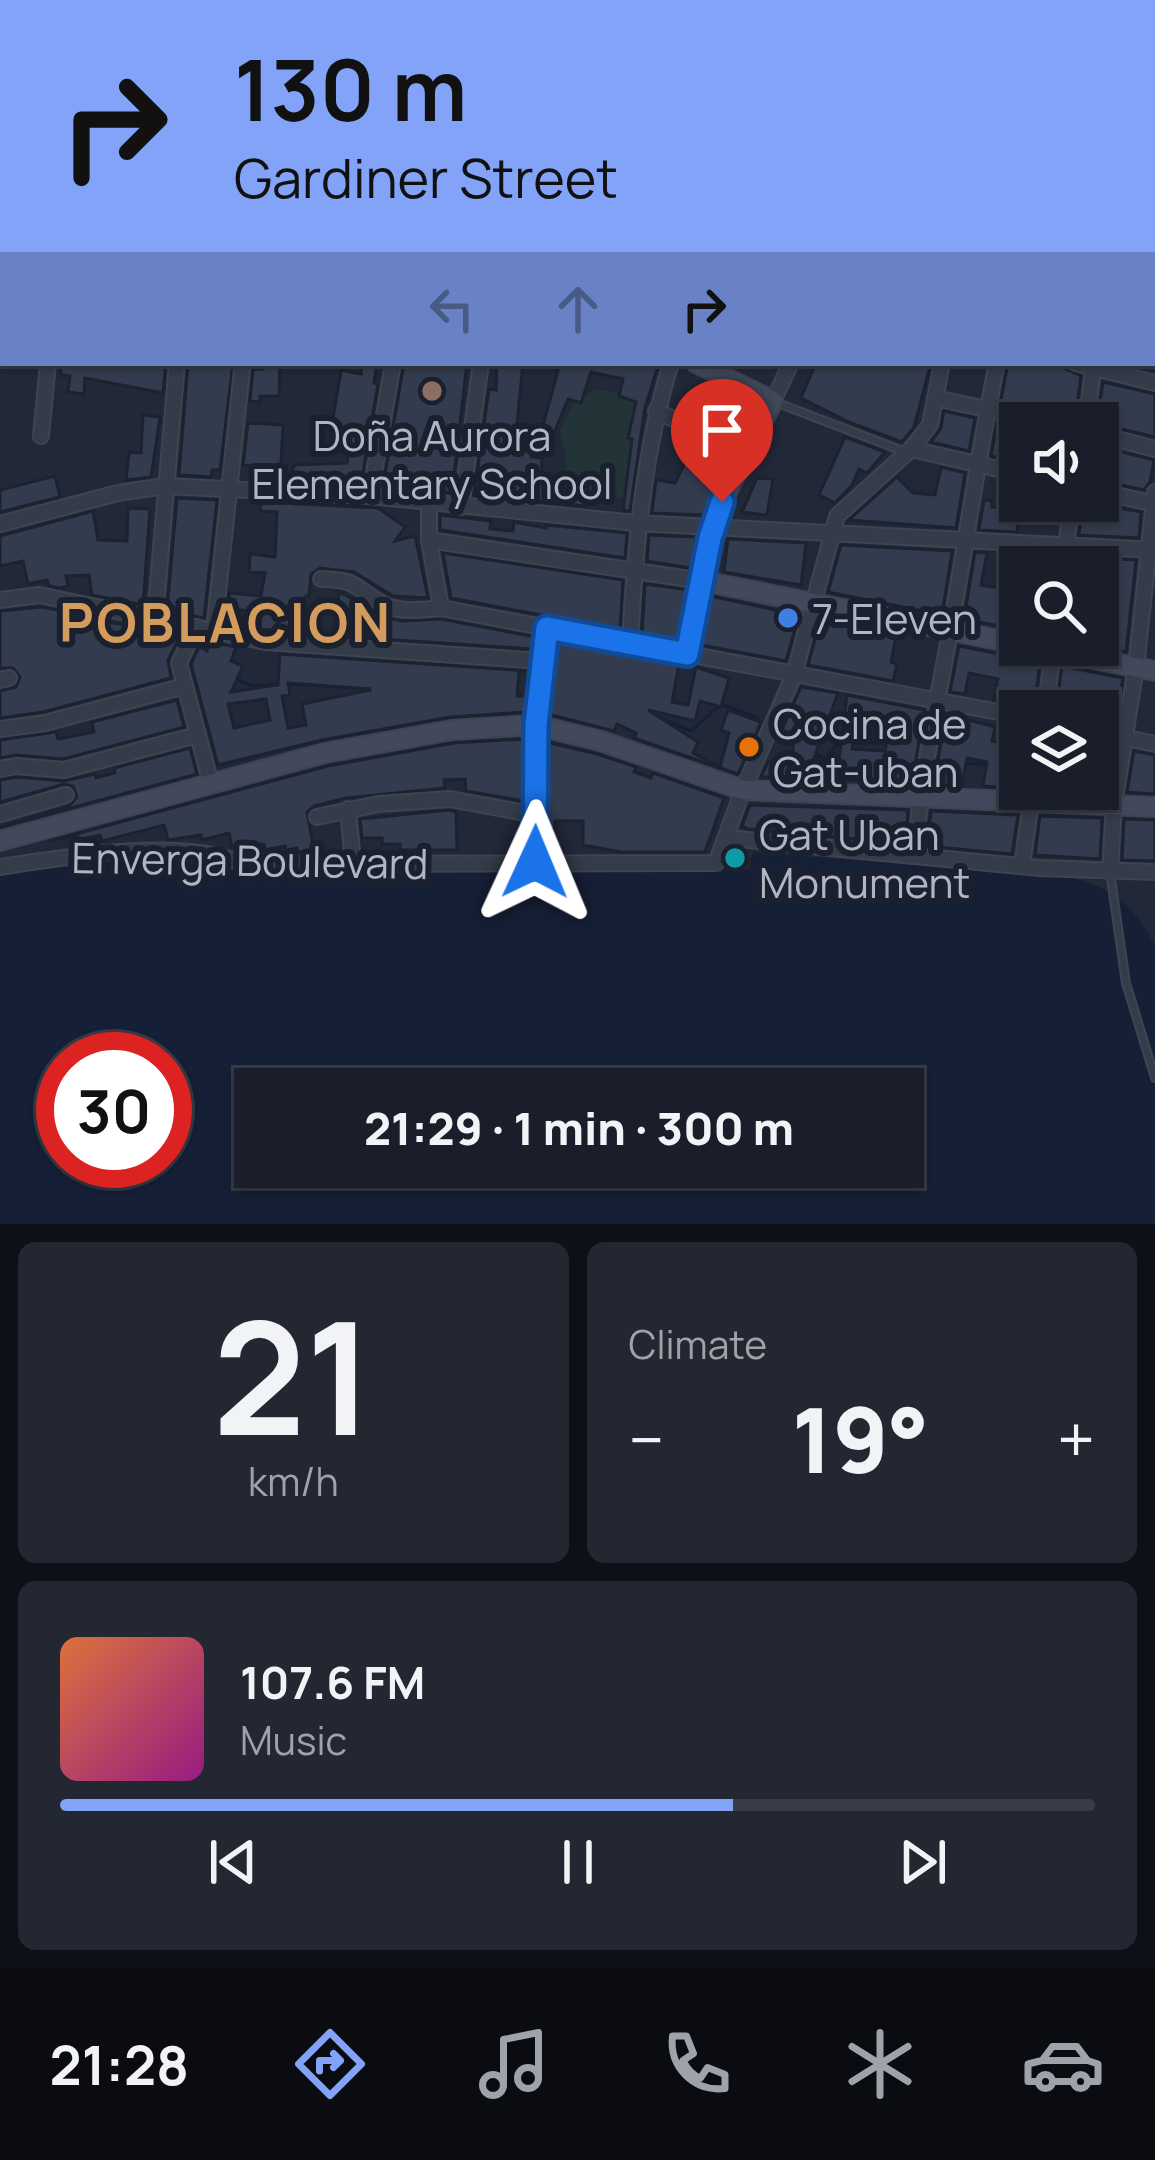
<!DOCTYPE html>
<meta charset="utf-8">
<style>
:root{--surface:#191e2a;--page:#222732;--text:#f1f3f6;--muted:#9fa2a8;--line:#373c47;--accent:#82a3f7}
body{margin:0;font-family:Manrope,sans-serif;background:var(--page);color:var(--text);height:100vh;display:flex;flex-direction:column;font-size:45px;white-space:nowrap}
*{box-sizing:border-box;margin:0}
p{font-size:39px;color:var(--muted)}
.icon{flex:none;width:66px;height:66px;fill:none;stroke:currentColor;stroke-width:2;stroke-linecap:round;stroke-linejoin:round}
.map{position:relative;height:1224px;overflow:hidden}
.details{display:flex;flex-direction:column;gap:18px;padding:18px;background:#0e1017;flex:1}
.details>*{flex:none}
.top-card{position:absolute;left:0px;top:0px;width:1155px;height:366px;box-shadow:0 3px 9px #0004,0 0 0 3px var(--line);background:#82a3f7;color:#111;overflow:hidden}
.tools{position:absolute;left:999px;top:402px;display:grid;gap:24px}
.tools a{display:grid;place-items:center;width:120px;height:120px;border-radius:0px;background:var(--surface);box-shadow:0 3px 9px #0004,0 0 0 3px var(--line);font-size:60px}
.speed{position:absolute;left:36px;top:1032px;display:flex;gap:24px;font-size:60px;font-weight:700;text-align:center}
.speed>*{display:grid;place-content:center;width:156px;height:156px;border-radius:50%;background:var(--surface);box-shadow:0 3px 9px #0004,0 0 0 3px var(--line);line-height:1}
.speed .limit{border:18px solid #d22;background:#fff;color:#111}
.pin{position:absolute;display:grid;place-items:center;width:102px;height:102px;color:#fff;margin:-123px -51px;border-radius:50% 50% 50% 0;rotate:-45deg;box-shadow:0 0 12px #0007}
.pin .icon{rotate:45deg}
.me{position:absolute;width:132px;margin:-66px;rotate:1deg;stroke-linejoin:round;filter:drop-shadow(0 0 9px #0008)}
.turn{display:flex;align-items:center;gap:42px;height:252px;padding:0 36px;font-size:54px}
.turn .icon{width:156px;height:156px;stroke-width:2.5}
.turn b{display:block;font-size:84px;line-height:102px}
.lanes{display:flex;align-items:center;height:114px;padding:0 36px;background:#0003;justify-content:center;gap:60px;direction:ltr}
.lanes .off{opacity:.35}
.big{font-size:90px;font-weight:800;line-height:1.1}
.details .tile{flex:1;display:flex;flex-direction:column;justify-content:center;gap:18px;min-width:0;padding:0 42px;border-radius:18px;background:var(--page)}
.details .dial{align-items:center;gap:0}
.dial b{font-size:156px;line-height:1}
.song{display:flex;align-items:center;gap:36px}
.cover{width:144px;height:144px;border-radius:18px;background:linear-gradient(135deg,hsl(20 70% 55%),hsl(310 70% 35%))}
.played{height:12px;border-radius:6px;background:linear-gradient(90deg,var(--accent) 65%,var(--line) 65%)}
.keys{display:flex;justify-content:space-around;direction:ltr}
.heat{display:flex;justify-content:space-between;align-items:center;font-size:66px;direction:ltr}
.details .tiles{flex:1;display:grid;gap:18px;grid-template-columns:1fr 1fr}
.tile:last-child{grid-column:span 2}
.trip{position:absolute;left:234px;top:1068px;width:690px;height:120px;border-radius:0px;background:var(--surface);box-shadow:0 3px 9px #0004,0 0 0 3px var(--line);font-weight:800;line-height:120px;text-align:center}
.tabs{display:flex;height:192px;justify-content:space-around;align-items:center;background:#0a0c11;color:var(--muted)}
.tabs .icon{width:84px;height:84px}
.tabs .on{color:var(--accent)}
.tabs b{font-size:54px;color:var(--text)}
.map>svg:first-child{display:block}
</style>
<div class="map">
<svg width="1155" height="1224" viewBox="0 0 1155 1224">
<rect width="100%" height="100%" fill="#212838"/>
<polygon fill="#233439" points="596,389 640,396 634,497 564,500 566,456 560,430 574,404"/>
<path fill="#151f35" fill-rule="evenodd" d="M753,852L1073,878C1115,889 1135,907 1155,946V1224H0V871L114,860L235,867L749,869ZM63,1059H165V1161H63ZM255,1089H903V1167H255Z"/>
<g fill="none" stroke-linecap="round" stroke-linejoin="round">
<g stroke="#151f35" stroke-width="3">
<polyline points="235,679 252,686 278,684"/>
<polyline points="288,684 362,688"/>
<polyline points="661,718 691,731 721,704 758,718"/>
<polyline points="775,733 793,743"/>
<polyline points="850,741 888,744"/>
<polyline points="812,753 825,759 840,742"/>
<polyline points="967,764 987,764"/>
</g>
</g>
<g fill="#333c4f" stroke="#1c222f" stroke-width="3" fill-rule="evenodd">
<polygon points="59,363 166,363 163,393 85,378 84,394 68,392 70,376 61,375"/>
<polygon points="206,363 233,363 220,470 212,470 211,477 179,475 188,364"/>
<polygon points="263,363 280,363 279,396 260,396 260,402 250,401 253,369 263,369"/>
<polygon points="362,363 377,363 374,383 378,384 361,484 290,481 294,465 347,463 350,442 330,437 341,370 361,374"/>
<polygon points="404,363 467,363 452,493 383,486"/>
<polygon points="497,363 523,363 517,424 536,427 531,457 542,458 541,477 558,480 557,484 575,494 579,491 589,503 585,506 474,495 489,389 496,390"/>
<polygon points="560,363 659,363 645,407 630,511 623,510 632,439 628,438 636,402 619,396 623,379 591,372 581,403 568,399 554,433 542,429"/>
<polygon points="816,363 931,363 914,427 902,442 851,423 801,398"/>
<polygon points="1008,363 1053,363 1081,376 1076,411 1060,408 1059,414 1001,401"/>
<polygon points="1103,382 1155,394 1155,437 1097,423"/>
<polygon points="716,388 755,407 739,438 704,415"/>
<polygon points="944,411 975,418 969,451 931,442 941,428"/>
<polygon points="143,415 160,417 151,477 126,480 129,452 141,453"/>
<polygon points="248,423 283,425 280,480 263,480 264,466 243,465"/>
<polygon points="997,423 1020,428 1020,462 991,456"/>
<polygon points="845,437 885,452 867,473 859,469 852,485 835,503 819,495"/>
<polygon points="695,442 729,458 705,515 652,513 656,480 675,483"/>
<polygon points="1098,446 1154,460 1150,482 1144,490 1098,480"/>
<polygon points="941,467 965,473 956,528 849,520 897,477 913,493 935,495"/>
<polygon points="55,476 60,497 0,512 0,490"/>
<polygon points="757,478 773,479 767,515 742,512"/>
<polygon points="177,498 217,500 204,618 167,610"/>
<polygon points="984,500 992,501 992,507 1019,509 1017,532 979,530"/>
<polygon points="1083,501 1141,512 1139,538 1079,535"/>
<polygon points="261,502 378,508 405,527 395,541 415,536 428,598 393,596 354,572 320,568 311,574 309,595 273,613 310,614 309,634 260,629 261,612 228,609 229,593 261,596 265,573 249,572 250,554 275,557 277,512 260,511"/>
<polygon points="128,508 150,509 143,605 92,595 89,575 66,576 68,586 60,588 49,586 47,580 28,584 23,561 0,566 0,536 93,511 98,540 127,541"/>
<polygon points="440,515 491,521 490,529 513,531 514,522 546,528 546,525 627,533 625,558 440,530"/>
<polygon points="649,535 696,537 691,568 647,561"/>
<polygon points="728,539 806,543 801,585 724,572"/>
<polygon points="841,545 952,551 942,615 828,592"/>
<polygon points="975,552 987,553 981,585 1009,590 1010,583 1020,585 1019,630 964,619"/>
<polygon points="443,553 623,580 620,630 451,598"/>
<polygon points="1076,557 1136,560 1126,652 1093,645 1098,645 1098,567 1074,567"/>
<polygon points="645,584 689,590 678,641 642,634"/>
<polygon points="339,592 357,601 359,611 402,621 441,619 535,637 533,649 336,636"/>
<polygon points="710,596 799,615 786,661 701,645"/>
<polygon points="42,607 68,612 67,616 127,625 126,635 150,638 152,630 180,636 168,660 171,678 43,712 0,718 0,691 16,687 20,677 13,668 0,668 0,611"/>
<polygon points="821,618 896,637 891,662 897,664 893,681 808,665"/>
<polygon points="557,641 679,664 672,702 688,705 696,667 729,678 721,707 700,701 695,721 648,710 698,742 693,753 720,767 729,733 721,730 728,710 761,722 738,774 634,738 636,733 617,724 614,731 548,714"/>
<path d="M210,642L236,647L231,661L243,666L231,692L278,685L280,654L530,671L519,672L517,696H527L525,712L450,717L322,740L218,765L191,664L199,647L207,651ZM288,683L370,689V690L302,704L306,725L288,728L282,696L290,695ZM266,699L270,720L234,728L228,704Z"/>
<polygon points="959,646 1040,662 1034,711 994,700 998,679 969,673 965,694 950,692"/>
<polygon points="1062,666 1123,678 1115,724 1098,721 1098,711 1056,711"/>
<polygon points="801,687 838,693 814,758 817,758 816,776 761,777 768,762 791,765 794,740 781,732"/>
<path d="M847,695L924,710L912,783L837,777ZM858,718L890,724L885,751L852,749Z"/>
<polygon points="177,700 184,727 63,759 16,755 0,758 0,740 56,732 58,739 94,732 92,722"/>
<polygon points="946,714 995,727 992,741 1020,746 1020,788 983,786 987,762 967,758 962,786 934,784"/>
<polygon points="524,739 524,801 466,791 465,779 444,780 445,788 346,798 314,806 307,812 314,850 298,852 297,848 286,850 285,846 265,850 264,844 232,847 229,833 202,840 201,835 168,840 164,825 102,841 100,835 78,840 77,835 50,841 328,766 454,743"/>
<polygon points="546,742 597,754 636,767 634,772 651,778 653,773 724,798 705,852 621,852 583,845 583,821 555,821 555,829 546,829"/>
<polygon points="190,748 197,774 0,827 69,806 77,797 73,786 64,784 0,802 0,780 17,777 64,781 95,774 96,778 115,773 114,768"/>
<polygon points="1134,751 1155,755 1155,794 1127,792"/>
<polygon points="750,805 908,810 905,844 886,842 886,838 868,837 868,840 748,829 742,826"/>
<polygon points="449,810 456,812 457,850 400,850 400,844 382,844 382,838 362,838 360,819"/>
<polygon points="931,811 1018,815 1012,854 927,846"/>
<polygon points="1040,816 1102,818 1100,859 1035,855"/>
<polygon points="1124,819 1155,820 1155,861 1122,860"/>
</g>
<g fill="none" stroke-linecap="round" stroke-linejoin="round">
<g stroke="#3e4452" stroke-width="10">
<g id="lane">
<polyline points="775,402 903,451"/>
<polyline points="1110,872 1126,983 1155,1078"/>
</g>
</g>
<g stroke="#3e4452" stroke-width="18">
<g id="street">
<polyline points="131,0 144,3"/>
<polyline points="884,3 886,0"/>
<polyline points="959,3 960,0"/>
<polyline points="1031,3 1032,0"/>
<polyline points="0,17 3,17"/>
<polyline points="1152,39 1155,25"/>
<polyline points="1152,180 1155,181"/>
<polyline points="1152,253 1155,254"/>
<polyline points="1152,317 1155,318"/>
<polyline points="1075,363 1155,383"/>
<polyline points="935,398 1052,423"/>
<polyline points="773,401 791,363"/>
<polyline points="656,411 746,453"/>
<polyline points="1086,423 1094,363"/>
<polyline points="1098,434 1155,449"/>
<polyline points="41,436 48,363"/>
<polyline points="911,449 1020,474"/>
<polyline points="1098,491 1155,504"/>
<polyline points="370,496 393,363"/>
<polyline points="429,503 429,540 441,608"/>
<polyline points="461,507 481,363"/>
<polyline points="0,524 118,493 165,486 370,496 636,523 1155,550"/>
<polyline points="429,540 702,581 687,654"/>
<polyline points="1063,567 1072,501"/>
<path d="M321,579C362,580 352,588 383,604C400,613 422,610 441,608L1020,716"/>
<polyline points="0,600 39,595 266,642 542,661"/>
<polyline points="155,618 177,363"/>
<polyline points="196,627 179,663 211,784"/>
<polyline points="214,631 242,370"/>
<path d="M630,644C635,550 643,453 671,363"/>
<polyline points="0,680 9,678"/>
<polyline points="1045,711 1054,645"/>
<polyline points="0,729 45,723 185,686"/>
<polyline points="1098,732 1155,744"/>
<polyline points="0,769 16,766 64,770 197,735"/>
<polyline points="348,809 353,863"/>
<polyline points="0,814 66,795"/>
<polyline points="317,817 378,804 450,799 536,815"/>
<polyline points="727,838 1040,868 1155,872"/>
<path d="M915,856C920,782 936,710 949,637C966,545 978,454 997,363"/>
<polyline points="535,862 535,725 547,628"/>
<polyline points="1022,865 1033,789"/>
<path d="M0,867C64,857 184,837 242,864L716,863L743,790L794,675L837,516L911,449L930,425L942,363"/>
<polyline points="1110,872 1114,805 1136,667 1155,492"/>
</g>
</g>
<g stroke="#3e4452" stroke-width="22">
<g id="secondary">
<polyline points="0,311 3,311"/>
<polyline points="696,363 773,401 722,502 702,581 1155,671"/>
<polyline points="0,841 325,753 452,730 535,725 601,741 743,790 1155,807"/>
</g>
</g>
<use href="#lane" stroke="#343b49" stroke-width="6"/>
<use href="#street" stroke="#343b49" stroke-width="14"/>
<use href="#secondary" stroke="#42495c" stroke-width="18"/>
</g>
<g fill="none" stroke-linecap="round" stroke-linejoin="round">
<g stroke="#114b97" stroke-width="30">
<polyline id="route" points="535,862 536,725 547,628 687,654 710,538 722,502"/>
</g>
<use href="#route" stroke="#1a73e8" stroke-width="21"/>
</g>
<circle fill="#8d6e63" stroke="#1a202d" stroke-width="4.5" cx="432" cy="391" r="12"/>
<circle fill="#3f7fe0" stroke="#1a202d" stroke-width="4.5" cx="788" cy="618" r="12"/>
<circle fill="#e8710a" stroke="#1a202d" stroke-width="4.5" cx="749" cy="747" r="12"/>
<circle fill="#0f9aa8" stroke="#1a202d" stroke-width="4.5" cx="735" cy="858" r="12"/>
<g text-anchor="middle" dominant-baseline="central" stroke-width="12" stroke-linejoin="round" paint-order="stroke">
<g font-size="42" fill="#afb5c5" stroke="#1a202d" text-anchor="start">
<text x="432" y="435" text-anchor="middle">Doña Aurora<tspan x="432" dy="48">Elementary School</tspan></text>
<text x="812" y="618">7-Eleven</text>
<text x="773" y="723">Cocina de<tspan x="773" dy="48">Gat-uban</tspan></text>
<text x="759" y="834">Gat Uban<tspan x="759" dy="48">Monument</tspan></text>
</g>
<g font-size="42" fill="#afb5c5" stroke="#1a202d">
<text transform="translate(250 860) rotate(1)">Enverga Boulevard</text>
</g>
<g font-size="54" font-weight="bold" letter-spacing="3" fill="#d39b5c" stroke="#1a202d">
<text x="226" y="621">POBLACION</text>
</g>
</g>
</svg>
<div class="tools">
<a><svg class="icon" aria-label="sound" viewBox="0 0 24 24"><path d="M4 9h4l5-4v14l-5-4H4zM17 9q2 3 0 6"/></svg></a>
<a><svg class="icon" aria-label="search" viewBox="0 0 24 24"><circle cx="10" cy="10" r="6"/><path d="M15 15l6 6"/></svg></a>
<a><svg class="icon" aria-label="layers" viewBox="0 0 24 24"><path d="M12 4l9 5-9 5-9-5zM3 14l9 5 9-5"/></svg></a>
</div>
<div class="speed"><div class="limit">30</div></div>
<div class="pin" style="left:722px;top:502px;background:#d93025"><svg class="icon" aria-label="arrive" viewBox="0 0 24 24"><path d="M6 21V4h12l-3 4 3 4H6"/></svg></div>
<svg class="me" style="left:535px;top:862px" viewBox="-20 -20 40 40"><path d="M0-17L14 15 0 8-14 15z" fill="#1a73e8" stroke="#fff" stroke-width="4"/></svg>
<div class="trip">21:29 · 1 min · 300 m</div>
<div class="top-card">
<div class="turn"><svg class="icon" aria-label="right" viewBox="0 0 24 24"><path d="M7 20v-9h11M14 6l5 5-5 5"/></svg><div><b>130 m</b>Gardiner Street</div></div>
<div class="lanes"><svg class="icon off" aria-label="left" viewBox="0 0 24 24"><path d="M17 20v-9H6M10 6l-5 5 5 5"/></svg><svg class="icon off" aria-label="ahead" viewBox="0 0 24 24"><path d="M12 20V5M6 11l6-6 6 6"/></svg><svg class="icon" aria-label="right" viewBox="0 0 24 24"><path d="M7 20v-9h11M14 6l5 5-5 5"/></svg></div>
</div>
</div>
<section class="details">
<div class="tiles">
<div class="tile dial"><b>21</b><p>km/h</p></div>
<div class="tile"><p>Climate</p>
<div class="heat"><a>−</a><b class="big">19°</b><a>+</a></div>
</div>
<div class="tile">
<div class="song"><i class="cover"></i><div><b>107.6 FM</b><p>Music</p></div></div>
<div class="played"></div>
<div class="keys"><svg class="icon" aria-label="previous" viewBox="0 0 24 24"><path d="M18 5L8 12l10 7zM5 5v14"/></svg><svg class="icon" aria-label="pause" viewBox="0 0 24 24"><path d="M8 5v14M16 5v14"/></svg><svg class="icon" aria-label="next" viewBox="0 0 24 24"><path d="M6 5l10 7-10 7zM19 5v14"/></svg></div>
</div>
</div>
</section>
<nav class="tabs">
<b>21:28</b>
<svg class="icon on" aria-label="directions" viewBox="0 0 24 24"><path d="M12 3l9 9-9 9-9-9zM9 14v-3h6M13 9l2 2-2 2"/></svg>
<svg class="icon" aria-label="music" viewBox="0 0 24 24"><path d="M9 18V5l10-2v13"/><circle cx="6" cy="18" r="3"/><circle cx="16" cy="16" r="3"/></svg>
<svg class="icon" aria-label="phone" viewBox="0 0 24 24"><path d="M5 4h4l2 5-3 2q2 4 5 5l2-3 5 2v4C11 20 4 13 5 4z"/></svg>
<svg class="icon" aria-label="climate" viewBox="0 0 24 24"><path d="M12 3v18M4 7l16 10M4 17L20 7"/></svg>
<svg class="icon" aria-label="car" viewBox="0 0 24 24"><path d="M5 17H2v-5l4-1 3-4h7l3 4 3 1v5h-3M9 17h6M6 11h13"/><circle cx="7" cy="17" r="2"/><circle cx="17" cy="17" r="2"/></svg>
</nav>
